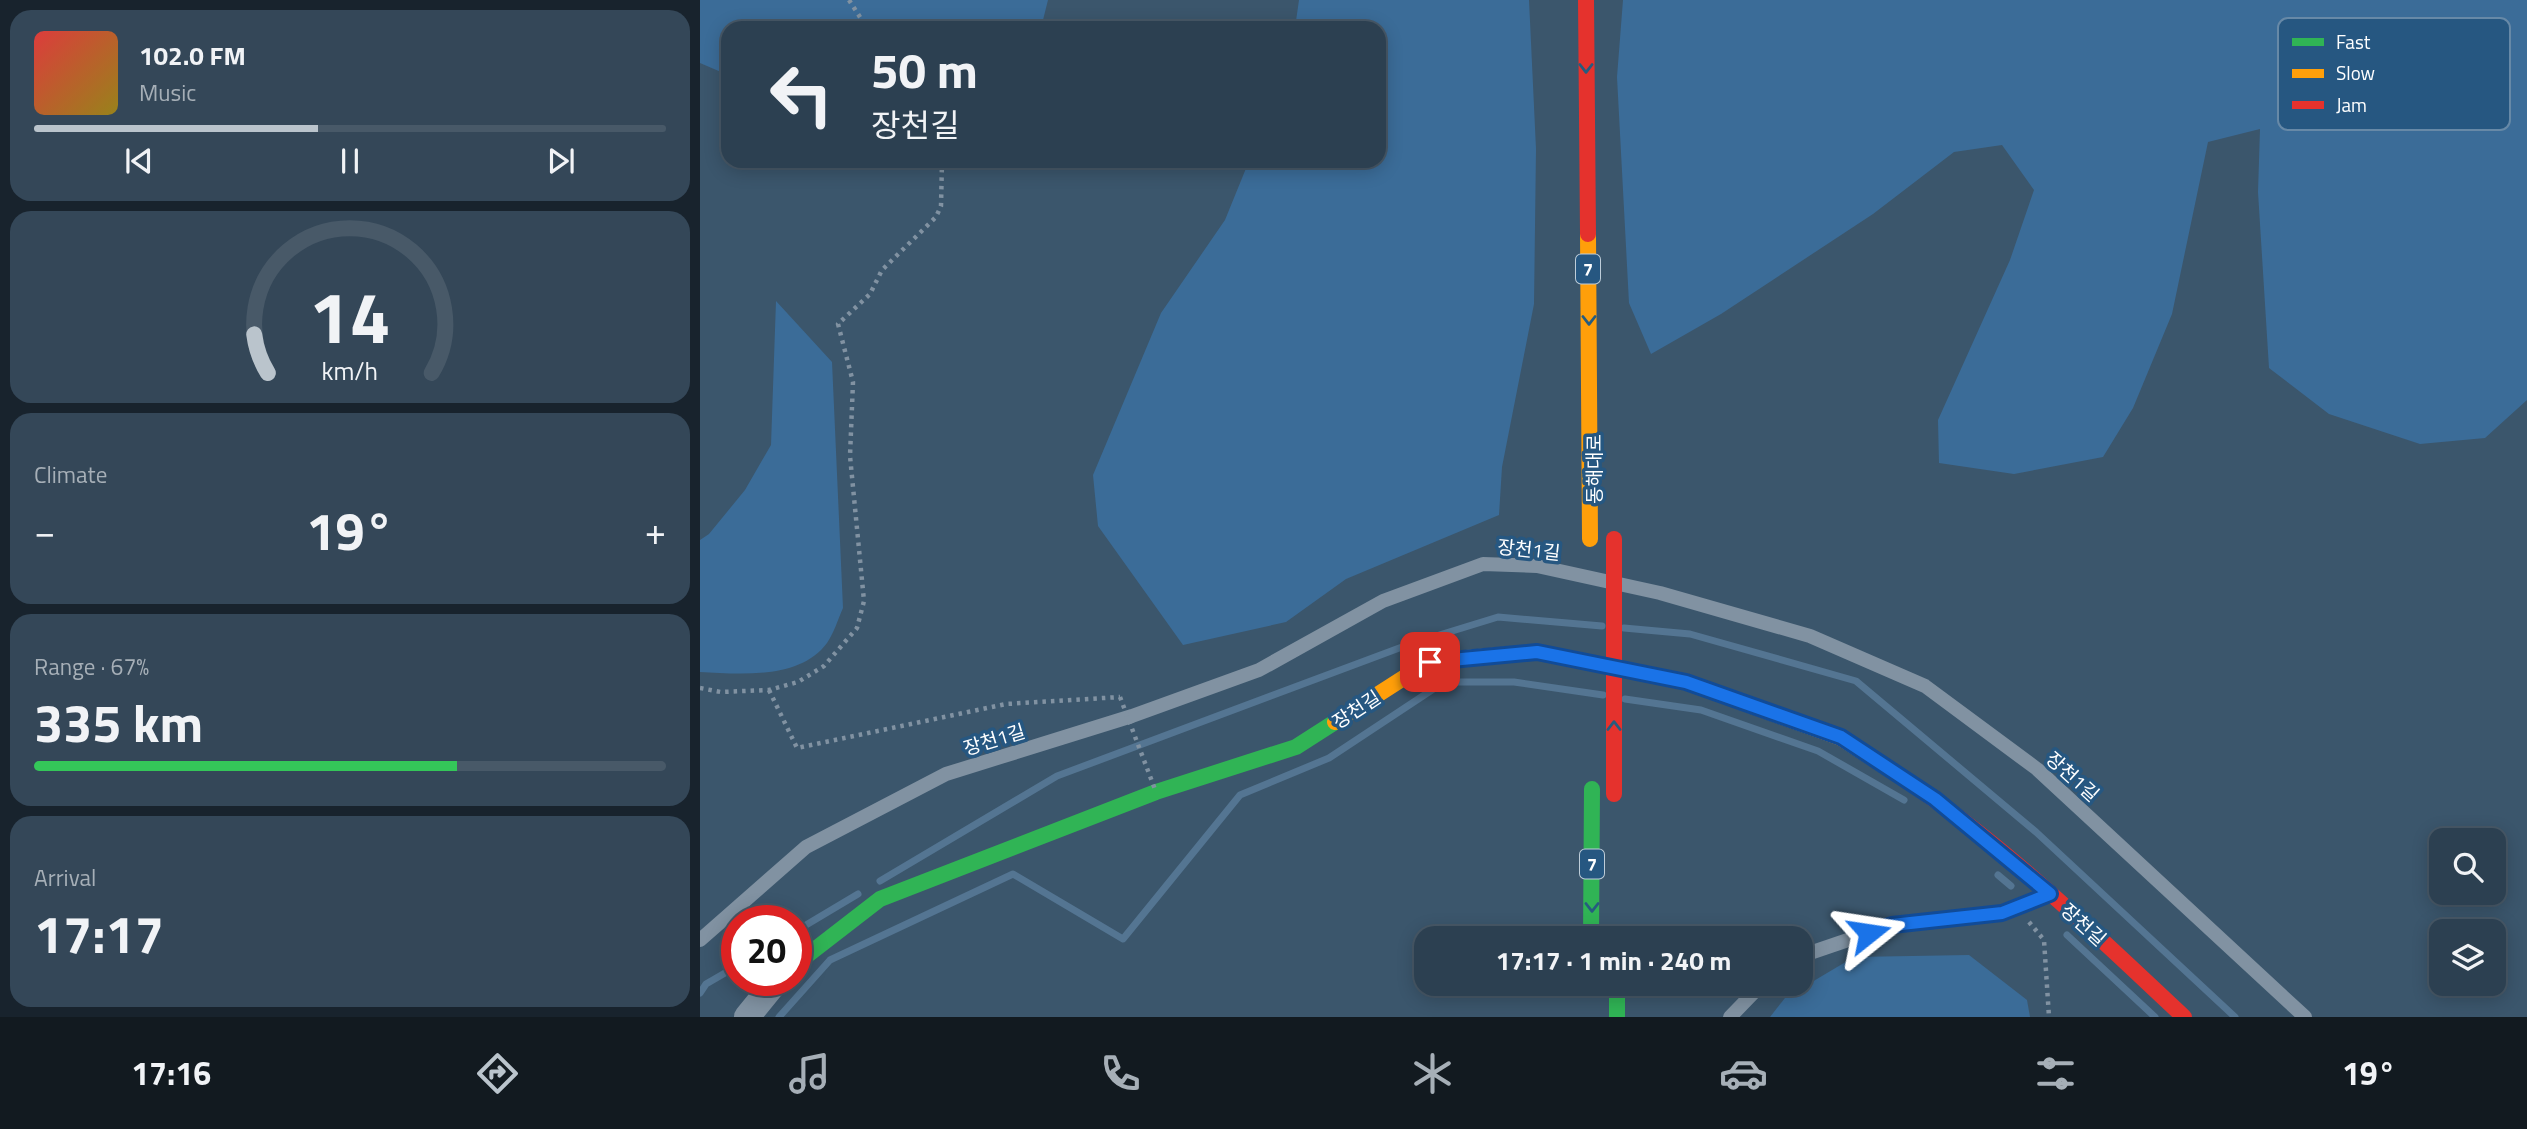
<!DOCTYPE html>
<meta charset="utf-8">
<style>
:root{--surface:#2c4051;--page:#344758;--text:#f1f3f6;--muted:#a6afb7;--line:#485968;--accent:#bac4cc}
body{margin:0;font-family:"Titillium Web","Noto Sans KR",sans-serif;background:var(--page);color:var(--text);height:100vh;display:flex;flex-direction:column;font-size:26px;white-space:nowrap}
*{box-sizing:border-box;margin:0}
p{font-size:23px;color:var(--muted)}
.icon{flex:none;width:38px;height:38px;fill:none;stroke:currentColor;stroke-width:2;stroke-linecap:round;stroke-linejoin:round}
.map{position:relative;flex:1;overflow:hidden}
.side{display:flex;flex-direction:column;gap:10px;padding:10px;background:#18232d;width:700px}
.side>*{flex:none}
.hud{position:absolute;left:21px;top:21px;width:665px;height:147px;border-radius:21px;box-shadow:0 4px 18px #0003,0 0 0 2px var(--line);background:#2c4051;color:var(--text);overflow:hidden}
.controls{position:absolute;left:1729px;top:828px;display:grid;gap:14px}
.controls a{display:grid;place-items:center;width:77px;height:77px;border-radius:14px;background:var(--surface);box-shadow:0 4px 18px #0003,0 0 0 2px var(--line);font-size:35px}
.speed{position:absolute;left:21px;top:905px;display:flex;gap:14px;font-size:35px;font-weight:700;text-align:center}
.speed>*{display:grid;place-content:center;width:91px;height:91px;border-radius:50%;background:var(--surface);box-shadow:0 4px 18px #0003,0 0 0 2px var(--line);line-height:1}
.speed .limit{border:10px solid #d22;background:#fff;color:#111}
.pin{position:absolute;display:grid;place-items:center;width:60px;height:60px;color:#fff;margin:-30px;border-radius:14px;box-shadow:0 4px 10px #0006}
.me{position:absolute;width:77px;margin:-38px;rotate:75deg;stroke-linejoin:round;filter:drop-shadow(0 0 5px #0008)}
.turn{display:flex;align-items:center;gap:24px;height:147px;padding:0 35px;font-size:32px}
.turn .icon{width:91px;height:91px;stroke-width:2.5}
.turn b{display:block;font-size:49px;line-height:60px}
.big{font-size:52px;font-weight:700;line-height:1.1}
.side .widget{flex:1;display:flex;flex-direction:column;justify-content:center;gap:10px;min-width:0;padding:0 24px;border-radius:21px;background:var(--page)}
.side .dial{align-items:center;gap:0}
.dial svg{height:182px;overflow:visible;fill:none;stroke:var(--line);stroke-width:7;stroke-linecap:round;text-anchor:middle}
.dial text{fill:var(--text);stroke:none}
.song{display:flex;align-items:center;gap:21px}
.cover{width:84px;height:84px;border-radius:10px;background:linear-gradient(135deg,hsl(0 70% 55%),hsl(50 70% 35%))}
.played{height:7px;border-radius:4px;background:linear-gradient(90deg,var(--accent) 45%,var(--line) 45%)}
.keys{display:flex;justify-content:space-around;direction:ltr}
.heat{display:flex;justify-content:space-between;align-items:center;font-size:38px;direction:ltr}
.charge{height:10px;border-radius:5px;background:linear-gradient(90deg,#34c759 67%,var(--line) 0)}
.trip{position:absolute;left:714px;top:926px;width:399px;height:70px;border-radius:21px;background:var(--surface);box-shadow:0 4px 18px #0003,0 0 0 2px var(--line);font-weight:700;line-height:70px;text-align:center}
.menu{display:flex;height:112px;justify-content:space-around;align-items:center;background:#121a20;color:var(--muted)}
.menu .icon{width:49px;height:49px}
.menu .selected{color:var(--accent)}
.menu b{font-size:32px;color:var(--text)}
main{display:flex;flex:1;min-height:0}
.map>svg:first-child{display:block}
</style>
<main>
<section class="side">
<div class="widget">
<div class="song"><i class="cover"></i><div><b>102.0 FM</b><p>Music</p></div></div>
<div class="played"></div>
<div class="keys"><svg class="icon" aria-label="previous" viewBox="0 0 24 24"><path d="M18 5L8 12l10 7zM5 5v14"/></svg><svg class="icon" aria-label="pause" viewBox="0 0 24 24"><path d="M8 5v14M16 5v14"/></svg><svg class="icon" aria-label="next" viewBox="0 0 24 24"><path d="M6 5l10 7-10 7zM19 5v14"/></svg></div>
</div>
<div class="widget dial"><svg viewBox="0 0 100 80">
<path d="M14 69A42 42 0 1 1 86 69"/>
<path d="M14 69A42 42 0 0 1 8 52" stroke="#bac4cc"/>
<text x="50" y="56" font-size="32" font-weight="700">14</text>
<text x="50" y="72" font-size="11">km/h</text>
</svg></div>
<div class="widget"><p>Climate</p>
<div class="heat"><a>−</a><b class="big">19°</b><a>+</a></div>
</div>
<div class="widget"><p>Range · 67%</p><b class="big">335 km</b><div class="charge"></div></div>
<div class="widget"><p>Arrival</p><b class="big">17:17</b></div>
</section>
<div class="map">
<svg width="1827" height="1017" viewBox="0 0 1827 1017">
<rect width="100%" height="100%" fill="#3b566c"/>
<g fill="#3b6c98">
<polygon points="0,0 348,0 341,28 28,28 28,75 0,63"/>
<polygon points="599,0 829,0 836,149 834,304 802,467 799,515 646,579 586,622 483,645 398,526 393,475 461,313 525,220 549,161 679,161 679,28 595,28"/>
<polygon points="923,0 1827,0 1827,400 1785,438 1720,444 1629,414 1569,368 1558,192 1560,129 1508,142 1472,314 1433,408 1403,457 1314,474 1239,463 1238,420 1310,260 1334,190 1302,145 1254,152 1173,214 1021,314 951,354 929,303 917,77"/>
<path d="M76,301L132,362L143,608C138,619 134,633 127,643C100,680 39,674 0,672V540L9,534L45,490L71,445Z"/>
<polygon points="1269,955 1327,1000 1330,1017 1070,1017 1085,998 1154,957"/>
</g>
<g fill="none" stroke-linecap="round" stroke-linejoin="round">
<g stroke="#547592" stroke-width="7">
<polyline points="924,628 990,634 1156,681 1336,832 1535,1017"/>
<polyline points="925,699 1001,710 1118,751 1204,800"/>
<polyline points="1298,875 1311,886"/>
<polyline points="180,881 357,776 710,644 798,617 902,626"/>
<polyline points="96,931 158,894"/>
<polyline points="1367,935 1455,1017"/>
<polyline points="0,993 6,984 37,966"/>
<polyline points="79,1017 130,960 313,874 423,939 540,795 629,758 744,682 814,682 903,695"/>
</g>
<g stroke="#8192a2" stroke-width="4.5" stroke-dasharray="3.5 5" stroke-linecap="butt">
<polyline points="149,0 167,28"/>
<polyline points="0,688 21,692 69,690 98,682 124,666 157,628 164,601 150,456 153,382 138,324 170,294 182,270 236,217 241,206 242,161"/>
<polyline points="69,690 97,748 306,704 420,697"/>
<polyline points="1329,922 1344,940 1349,1017"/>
</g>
<g stroke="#8192a2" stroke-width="14">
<polyline points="0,940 106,847 246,774 432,716 559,670 683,601 783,564 837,566 960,593 1110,636 1225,686 1337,769 1605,1017"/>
<polyline points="1101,956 1192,925 1302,913 1346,896"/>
<polyline points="1030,1017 1062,984"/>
</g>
<polyline stroke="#8192a2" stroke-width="26" points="47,1017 77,980"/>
<g stroke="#30b455" stroke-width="16">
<polyline points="891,938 892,789"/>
<polyline points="96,964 180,899 456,792 596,747 635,722"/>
<polyline points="917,984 917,1017"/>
</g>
<g stroke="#ff9f0a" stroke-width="16">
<polyline points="888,234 890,539"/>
<polyline points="635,722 730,661 837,652 986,682 1141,738 1200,776"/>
</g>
<g stroke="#e5322d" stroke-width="16">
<polyline points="886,0 888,234"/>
<path d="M1200,776C1304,844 1394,933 1484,1017"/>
</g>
<polyline stroke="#8192a2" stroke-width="4.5" stroke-dasharray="3.5 5" stroke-linecap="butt" points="420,697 456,792"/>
<polyline stroke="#e5322d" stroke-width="16" points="914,539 914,794"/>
</g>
<defs><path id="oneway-chevron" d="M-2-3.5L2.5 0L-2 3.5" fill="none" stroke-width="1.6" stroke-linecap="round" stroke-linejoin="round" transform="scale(1.75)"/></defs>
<g stroke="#265c7f">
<use href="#oneway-chevron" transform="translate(886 68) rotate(90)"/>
<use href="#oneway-chevron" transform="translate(889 320) rotate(90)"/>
<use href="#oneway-chevron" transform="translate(914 726) rotate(-90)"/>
<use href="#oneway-chevron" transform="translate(892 907) rotate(90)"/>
</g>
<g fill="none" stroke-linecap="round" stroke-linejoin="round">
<g stroke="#114b97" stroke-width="18">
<polyline id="route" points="730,662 837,652 986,682 1141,737 1235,799 1350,894 1302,913 1192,925 1169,933"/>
</g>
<use href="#route" stroke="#1a73e8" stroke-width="12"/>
</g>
<g text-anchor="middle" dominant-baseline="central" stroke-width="7" stroke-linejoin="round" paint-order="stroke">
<g fill="#265781" stroke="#becdd9" stroke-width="2">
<rect x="876" y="254.5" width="24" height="29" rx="5"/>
<rect x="880" y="849.5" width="24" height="29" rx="5"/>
</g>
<g font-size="18" font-weight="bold" fill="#fff">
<text x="888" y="269">7</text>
<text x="892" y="864">7</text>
</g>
<g font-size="19" fill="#fff" stroke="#265781">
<text transform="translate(893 469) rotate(-90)">동해대로</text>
<text transform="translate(829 549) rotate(6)">장천1길</text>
<text transform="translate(656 709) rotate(-33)">장천길</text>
<text transform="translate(294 739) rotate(-17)">장천1길</text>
<text transform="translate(1373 776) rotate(42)">장천1길</text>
<text transform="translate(1384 924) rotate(42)">장천길</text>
</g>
</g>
<rect x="1578" y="18" width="232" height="112" rx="10" fill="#265781" stroke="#6789a7" stroke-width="2"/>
<rect x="1592" y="38" width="32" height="8" fill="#30b455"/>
<rect x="1592" y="69" width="32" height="9" fill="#ff9f0a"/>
<rect x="1592" y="101" width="32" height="8" fill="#e5322d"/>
<g font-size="19" fill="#fff">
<text x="1636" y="49">Fast</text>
<text x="1636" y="80">Slow</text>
<text x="1636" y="112">Jam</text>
</g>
</svg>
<div class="controls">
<a><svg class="icon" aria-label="search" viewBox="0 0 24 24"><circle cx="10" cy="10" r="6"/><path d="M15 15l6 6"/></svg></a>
<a><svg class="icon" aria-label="layers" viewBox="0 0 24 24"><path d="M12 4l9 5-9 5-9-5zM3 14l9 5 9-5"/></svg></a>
</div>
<div class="speed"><div class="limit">20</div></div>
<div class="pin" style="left:730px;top:662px;background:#d93025"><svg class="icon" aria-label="arrive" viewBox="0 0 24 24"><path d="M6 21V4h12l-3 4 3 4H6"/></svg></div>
<svg class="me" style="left:1169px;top:933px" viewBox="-20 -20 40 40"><path d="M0-17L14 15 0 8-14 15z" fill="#1a73e8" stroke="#fff" stroke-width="4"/></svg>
<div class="trip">17:17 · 1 min · 240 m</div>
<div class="hud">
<div class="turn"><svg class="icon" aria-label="left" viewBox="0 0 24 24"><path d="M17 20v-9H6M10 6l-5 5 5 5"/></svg><div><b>50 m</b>장천길</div></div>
</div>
</div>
</main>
<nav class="menu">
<b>17:16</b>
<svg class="icon selected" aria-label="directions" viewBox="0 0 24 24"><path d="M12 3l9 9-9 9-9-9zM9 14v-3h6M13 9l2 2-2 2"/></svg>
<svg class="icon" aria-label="music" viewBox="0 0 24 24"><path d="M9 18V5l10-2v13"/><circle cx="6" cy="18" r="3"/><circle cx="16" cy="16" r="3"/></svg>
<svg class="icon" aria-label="phone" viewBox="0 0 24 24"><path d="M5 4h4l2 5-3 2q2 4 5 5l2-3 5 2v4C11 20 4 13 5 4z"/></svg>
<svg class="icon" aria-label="climate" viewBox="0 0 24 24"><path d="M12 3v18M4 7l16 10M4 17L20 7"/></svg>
<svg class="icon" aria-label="car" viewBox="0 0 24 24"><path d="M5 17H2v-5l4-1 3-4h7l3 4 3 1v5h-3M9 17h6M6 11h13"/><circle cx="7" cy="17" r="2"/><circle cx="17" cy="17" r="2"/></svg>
<svg class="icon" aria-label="filters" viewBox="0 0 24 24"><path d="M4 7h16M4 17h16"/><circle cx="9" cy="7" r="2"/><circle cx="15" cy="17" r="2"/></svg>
<b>19°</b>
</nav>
